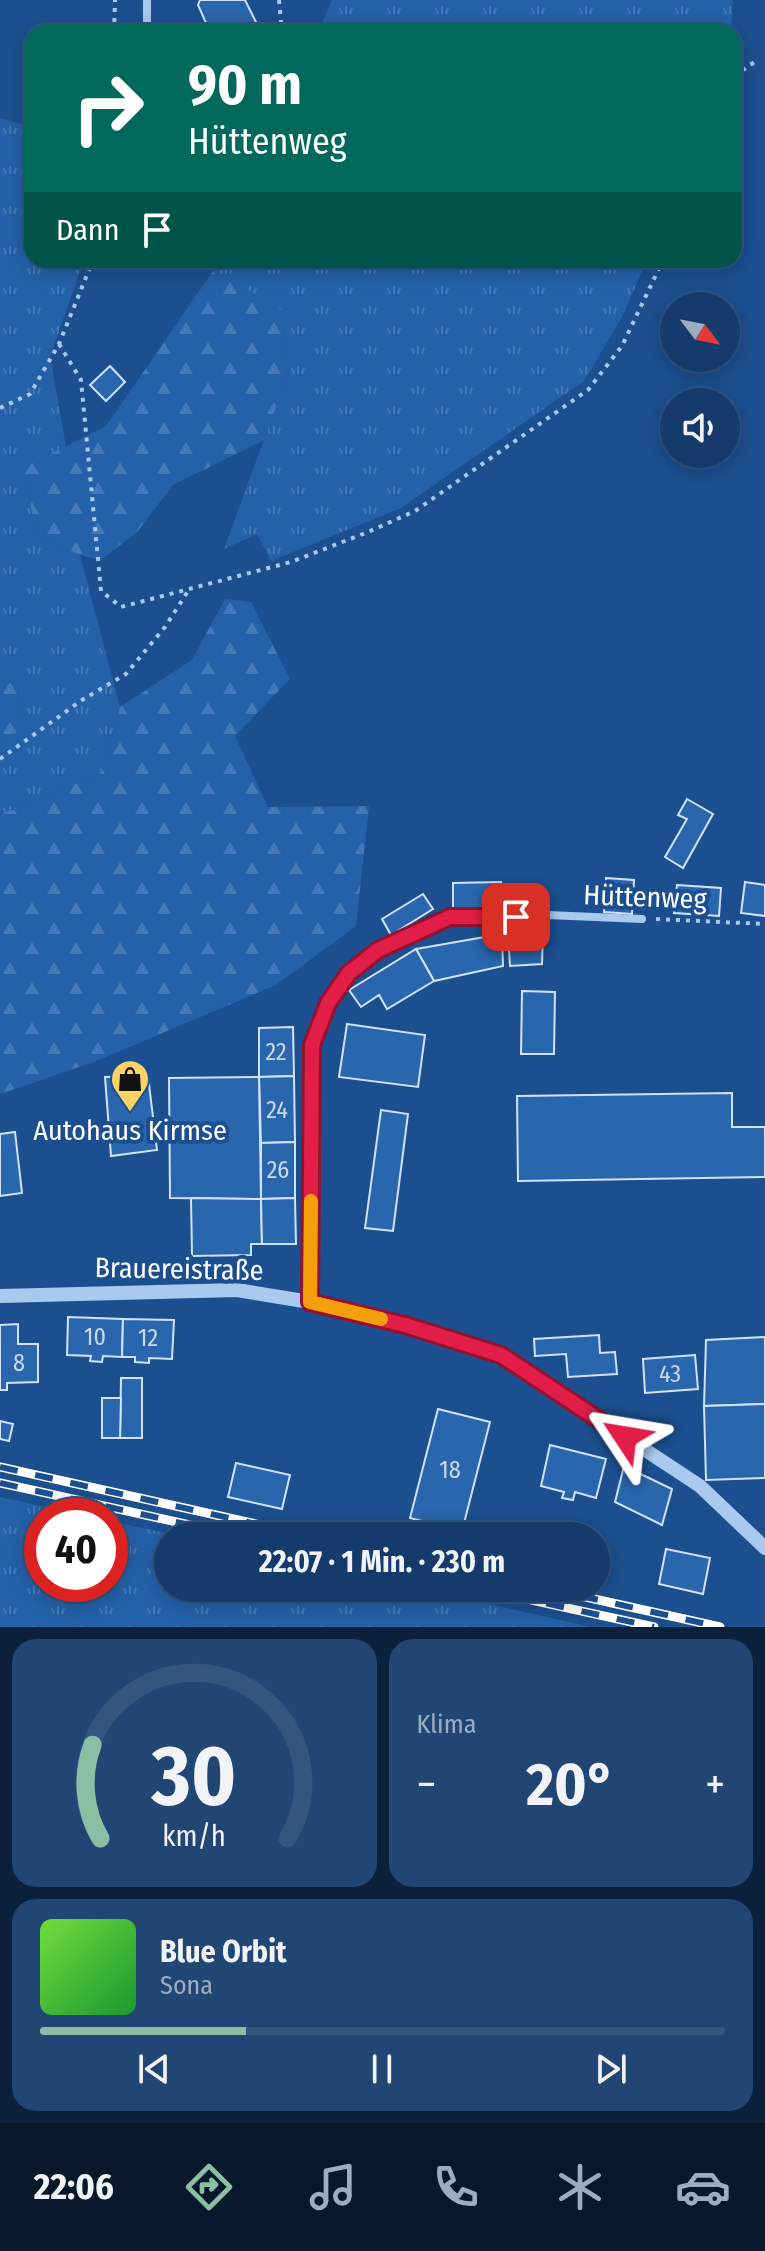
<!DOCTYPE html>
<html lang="de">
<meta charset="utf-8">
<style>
:root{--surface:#143b6b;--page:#214673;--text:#f1f3f6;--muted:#9dadc1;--line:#33557e;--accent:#8abfa5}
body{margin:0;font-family:"Fira Sans Condensed",sans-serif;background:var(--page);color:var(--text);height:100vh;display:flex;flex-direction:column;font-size:30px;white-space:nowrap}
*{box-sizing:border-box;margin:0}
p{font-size:26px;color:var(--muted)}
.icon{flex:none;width:44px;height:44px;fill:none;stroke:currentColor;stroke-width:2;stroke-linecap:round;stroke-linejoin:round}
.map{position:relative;height:1627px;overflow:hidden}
.sheet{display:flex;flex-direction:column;gap:12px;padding:12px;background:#0b203b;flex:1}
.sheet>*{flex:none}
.hud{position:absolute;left:24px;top:24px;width:718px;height:244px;border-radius:24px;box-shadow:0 4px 20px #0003,0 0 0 2px var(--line);background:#00695c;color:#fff;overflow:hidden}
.needle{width:52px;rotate:122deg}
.buttons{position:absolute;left:660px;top:292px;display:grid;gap:16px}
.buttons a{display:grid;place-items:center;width:80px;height:80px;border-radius:50%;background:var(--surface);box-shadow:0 4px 20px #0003,0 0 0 2px var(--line);font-size:40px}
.speed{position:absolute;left:24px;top:1498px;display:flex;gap:16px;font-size:40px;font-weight:700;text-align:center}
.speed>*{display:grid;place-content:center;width:104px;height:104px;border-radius:50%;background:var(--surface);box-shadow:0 4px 20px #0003,0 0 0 2px var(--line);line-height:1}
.speed .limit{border:12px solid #d22;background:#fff;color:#111}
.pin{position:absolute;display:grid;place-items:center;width:68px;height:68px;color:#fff;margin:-34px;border-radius:16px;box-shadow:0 4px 12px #0006}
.me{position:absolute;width:88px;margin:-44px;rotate:303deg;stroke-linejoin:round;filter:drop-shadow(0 0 6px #0008)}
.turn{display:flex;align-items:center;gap:28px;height:168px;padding:0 32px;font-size:36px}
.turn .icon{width:104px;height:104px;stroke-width:2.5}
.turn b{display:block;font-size:56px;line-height:68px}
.then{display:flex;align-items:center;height:76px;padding:0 32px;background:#0003;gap:16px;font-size:30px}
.big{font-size:60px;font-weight:700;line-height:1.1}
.sheet .tile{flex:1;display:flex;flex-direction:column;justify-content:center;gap:12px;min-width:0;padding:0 28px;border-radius:24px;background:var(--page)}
.sheet .dial{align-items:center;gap:0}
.dial svg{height:208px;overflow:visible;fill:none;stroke:var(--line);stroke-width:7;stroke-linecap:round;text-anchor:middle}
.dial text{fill:var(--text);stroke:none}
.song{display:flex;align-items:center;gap:24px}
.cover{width:96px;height:96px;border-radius:12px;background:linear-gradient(135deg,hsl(100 70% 55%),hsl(130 70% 35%))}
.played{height:8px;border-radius:4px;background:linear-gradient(90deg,var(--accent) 30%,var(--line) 30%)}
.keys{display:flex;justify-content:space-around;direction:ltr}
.heat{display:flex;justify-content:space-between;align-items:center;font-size:44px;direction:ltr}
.sheet .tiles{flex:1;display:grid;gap:12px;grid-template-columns:1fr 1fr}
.tile:last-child{grid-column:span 2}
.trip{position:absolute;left:154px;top:1522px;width:456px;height:80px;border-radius:40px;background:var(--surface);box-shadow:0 4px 20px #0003,0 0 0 2px var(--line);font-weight:700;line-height:80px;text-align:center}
.menu{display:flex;height:128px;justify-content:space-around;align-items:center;background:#08182b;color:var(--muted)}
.menu .icon{width:56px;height:56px}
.menu .active{color:var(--accent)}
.menu b{font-size:36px;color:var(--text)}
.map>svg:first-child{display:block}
</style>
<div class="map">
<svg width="765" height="1627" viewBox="0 0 765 1627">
<defs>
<pattern id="grass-tufts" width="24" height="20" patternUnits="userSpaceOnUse" patternTransform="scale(2)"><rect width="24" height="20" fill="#2461a8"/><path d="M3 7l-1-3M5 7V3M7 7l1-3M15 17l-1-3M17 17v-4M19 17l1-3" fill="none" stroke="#4579b5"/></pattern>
<pattern id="forest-firs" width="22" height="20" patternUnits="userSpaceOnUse" patternTransform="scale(2)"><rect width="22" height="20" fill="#2461a8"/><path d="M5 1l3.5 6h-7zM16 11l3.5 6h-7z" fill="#4579b5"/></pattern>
</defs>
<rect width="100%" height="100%" fill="#1b4f8f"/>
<g fill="url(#grass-tufts)">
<polygon points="332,0 733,0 731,32 318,32"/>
<polygon points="0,118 32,127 32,260 84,260 50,357 66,447 23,469 36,534 80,555 120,707 101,773 13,810 0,813 0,746 19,726 18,685 0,679"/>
<polygon points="217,260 647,260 622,317 584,381 401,508 271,561 257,534 224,549 289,371 279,308 213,271"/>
<polygon points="0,1497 87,1516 42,1516 42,1584 110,1584 110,1521 179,1536 168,1536 168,1588 418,1588 591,1627 0,1627"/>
</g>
<g fill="url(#forest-firs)">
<polygon points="213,271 279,307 289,371 264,440 173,485 138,531 101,560 80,555 36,534 23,468 106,426"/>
<polygon points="225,599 251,602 290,679 235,736 268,807 369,806 356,926 276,985 94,1062 0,1094 0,813 13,810 101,773 120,707 192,660"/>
<polygon points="0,679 18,685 19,726 0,746"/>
</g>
<g fill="#2a66ad" stroke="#cfe3fa" stroke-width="2">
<polygon points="200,0 245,0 261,32 210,32 198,5"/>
<polygon points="110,366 125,382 106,401 90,385"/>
<polygon points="687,799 713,814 683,868 665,857 687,819 678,815"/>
<polygon points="606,878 634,880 632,914 604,912"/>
<polygon points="501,882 501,909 453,910 453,883"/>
<polygon points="745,882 765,885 765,916 741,913"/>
<polygon points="677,885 721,888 719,916 674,913"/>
<polygon points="423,894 433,909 391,935 382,919"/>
<polygon points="543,933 542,964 510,966 508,934"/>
<polygon points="502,934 503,966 434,981 416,949"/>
<polygon points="416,949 434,981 387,1009 379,995 361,1007 349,990"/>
<polygon points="522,991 555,992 554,1054 521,1054"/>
<polygon points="347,1024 425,1035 418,1087 339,1077"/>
<polygon points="293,1027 294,1076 259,1077 259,1028"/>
<polygon points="148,1076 157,1150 111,1156 105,1077"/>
<polygon points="294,1076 295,1142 261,1143 259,1077"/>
<polygon points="259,1077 261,1199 170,1198 169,1078"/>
<polygon points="732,1093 732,1127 765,1127 765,1177 518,1181 517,1096"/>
<polygon points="381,1110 408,1114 393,1231 365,1228"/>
<polygon points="15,1132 22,1193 0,1196 0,1134"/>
<polygon points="295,1142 295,1198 261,1199 261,1143"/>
<polygon points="191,1198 261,1199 262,1244 251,1244 251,1255 192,1256"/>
<polygon points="295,1198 296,1244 262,1244 261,1199"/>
<polygon points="68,1317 123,1319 122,1357 103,1356 102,1362 90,1361 91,1356 67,1355"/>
<polygon points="123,1319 174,1320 172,1359 149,1358 149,1363 135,1362 135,1357 122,1357"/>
<polygon points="18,1324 18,1344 38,1344 38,1382 7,1383 7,1390 0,1390 0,1325"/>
<polygon points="599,1335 600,1353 615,1352 617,1374 568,1377 566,1354 535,1356 534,1339"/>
<polygon points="765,1337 765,1404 704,1406 706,1340"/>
<polygon points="695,1355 698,1389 645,1393 643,1359"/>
<polygon points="121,1378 142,1378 142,1438 120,1438"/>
<polygon points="102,1398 121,1398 120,1438 102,1438"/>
<polygon points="765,1404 765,1478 706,1480 704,1406"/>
<polygon points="438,1409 490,1422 462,1531 410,1518"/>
<polygon points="0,1421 13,1424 9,1441 0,1439"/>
<polygon points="550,1445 606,1459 596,1498 575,1492 573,1500 562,1498 564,1492 541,1486"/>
<polygon points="236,1463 290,1475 282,1509 228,1497"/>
<polygon points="624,1466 672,1489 662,1525 615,1502"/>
<polygon points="666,1549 710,1558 703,1594 659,1584"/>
</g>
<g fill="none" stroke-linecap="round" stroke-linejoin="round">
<g stroke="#a9c9ee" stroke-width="4" stroke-dasharray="4 6" stroke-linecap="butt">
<polyline points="279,0 282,32"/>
<polyline points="114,32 115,0"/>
<polyline points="734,76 756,61"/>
<polyline points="59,344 81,380 101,591 121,607 291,562 368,532 415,511 588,390 622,346 663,260"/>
<polyline points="0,408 30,394 59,344 93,260"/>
<polyline points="0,759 82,700 126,674 165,627 190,588"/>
<polyline points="656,919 765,924"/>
</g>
<g stroke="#a9c9ee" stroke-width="8">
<polyline points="147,32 147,0"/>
<polyline points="310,1302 312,1045 328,1003 349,973 378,950 450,917 547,915 642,919"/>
</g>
<polyline stroke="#a9c9ee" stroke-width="14" points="0,1296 237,1290 310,1302 405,1325 501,1355 700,1486 765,1548"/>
<g stroke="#fff" stroke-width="9">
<g id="rail">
<polyline points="0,1467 310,1536"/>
<polyline points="0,1483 240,1536"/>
<polyline points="476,1588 654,1627"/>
<polyline points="545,1588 720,1627"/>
</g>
</g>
<use href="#rail" stroke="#1b4f8f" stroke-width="6" stroke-dasharray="18" stroke-linecap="butt"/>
</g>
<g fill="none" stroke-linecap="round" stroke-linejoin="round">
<g stroke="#92132f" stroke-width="20">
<polyline id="route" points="516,917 450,917 378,950 349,973 328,1003 312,1045 310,1302 405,1325 501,1355 625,1437"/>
</g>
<use href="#route" stroke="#e11d48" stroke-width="14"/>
<polyline stroke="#f59e0b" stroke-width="14" points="311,1201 310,1302 381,1319"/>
</g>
<defs>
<g id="shop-pin" transform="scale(2)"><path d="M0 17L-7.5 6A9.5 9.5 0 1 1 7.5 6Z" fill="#ffd166" stroke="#1b4f8f"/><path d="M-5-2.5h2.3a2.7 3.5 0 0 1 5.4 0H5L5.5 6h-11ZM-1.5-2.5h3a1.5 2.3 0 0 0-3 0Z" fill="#111"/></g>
</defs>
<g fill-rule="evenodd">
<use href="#shop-pin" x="130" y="1079"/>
</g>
<g text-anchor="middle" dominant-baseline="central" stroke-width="8" stroke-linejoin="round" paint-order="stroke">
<g font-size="24" fill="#cad9ea">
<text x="276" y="1052">22</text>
<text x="277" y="1110">24</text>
<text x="278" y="1170">26</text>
<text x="95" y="1337">10</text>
<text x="148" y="1338">12</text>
<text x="19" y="1363">8</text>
<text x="670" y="1374">43</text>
<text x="450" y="1470">18</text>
</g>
<g font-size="28" fill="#fff" stroke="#1b4f8f">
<text transform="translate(645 897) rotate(2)">Hüttenweg</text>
<text transform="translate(179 1269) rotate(1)">Brauereistraße</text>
</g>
<g font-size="28" fill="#fff" stroke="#1b4f8f">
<text x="130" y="1130">Autohaus Kirmse</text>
</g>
</g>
</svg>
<div class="buttons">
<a><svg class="needle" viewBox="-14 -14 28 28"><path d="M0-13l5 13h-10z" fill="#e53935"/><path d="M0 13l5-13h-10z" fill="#9dadc1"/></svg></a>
<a><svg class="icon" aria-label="sound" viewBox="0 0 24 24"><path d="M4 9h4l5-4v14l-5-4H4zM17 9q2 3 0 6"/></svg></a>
</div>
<div class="speed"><div class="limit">40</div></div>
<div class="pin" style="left:516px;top:917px;background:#d93025"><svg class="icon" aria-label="arrive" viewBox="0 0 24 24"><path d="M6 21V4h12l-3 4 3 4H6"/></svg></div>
<svg class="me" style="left:625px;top:1437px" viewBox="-20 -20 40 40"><path d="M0-17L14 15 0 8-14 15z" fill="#e11d48" stroke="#fff" stroke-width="4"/></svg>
<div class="trip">22:07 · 1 Min. · 230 m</div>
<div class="hud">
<div class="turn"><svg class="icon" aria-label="right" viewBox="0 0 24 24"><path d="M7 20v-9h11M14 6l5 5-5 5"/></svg><div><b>90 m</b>Hüttenweg</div></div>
<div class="then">Dann<svg class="icon" aria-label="arrive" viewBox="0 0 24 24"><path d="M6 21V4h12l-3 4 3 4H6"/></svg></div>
</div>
</div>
<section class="sheet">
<div class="tiles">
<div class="tile dial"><svg viewBox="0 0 100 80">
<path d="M14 69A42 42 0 1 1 86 69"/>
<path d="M14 69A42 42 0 0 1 11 33" stroke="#8abfa5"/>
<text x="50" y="56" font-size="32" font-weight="700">30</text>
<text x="50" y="72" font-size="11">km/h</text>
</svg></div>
<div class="tile"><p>Klima</p>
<div class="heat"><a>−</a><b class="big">20°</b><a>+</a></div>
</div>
<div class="tile">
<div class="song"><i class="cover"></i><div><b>Blue Orbit</b><p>Sona</p></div></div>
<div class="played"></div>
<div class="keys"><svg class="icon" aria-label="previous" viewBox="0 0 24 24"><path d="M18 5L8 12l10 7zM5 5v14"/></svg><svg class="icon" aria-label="pause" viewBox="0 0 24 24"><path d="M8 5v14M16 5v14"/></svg><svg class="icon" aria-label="next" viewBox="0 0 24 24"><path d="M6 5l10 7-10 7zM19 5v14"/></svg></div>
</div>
</div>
</section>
<nav class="menu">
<b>22:06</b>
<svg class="icon active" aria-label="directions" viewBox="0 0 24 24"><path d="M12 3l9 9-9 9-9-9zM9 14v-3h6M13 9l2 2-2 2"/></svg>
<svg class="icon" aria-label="music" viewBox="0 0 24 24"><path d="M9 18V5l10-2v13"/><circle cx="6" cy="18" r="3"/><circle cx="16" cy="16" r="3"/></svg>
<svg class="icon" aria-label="phone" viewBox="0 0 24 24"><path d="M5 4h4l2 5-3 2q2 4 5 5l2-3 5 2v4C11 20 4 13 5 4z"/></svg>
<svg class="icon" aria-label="climate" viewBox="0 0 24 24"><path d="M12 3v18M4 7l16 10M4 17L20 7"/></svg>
<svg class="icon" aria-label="car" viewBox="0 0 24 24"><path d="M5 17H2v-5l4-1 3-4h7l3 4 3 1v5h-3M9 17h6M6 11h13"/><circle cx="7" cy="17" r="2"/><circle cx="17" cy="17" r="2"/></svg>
</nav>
